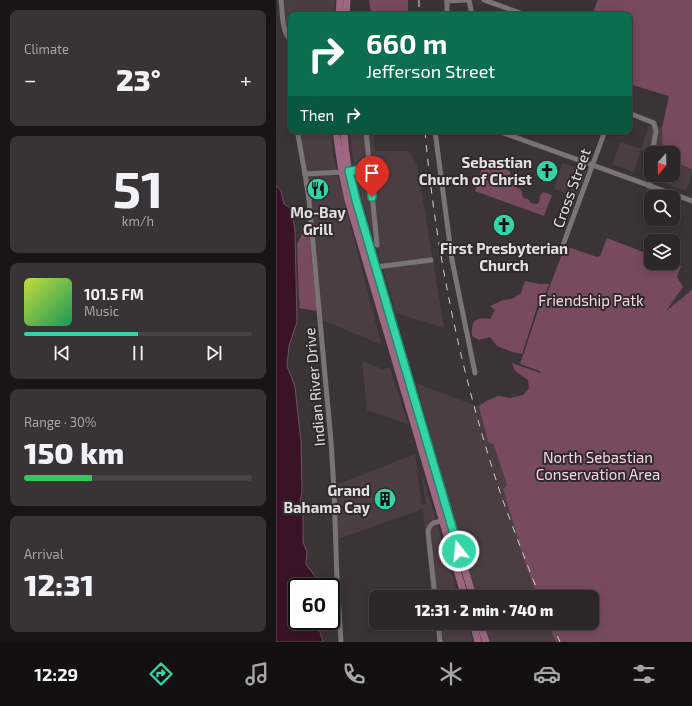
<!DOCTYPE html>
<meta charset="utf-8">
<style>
:root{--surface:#2c2729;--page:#383335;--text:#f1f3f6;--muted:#a6a5a8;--line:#484446;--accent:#33d4a8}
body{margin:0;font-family:"Exo 2",sans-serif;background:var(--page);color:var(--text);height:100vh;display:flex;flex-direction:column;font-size:15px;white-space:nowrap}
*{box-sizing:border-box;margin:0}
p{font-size:13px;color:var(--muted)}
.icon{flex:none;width:22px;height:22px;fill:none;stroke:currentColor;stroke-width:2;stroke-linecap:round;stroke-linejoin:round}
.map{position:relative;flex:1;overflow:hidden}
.sheet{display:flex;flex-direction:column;gap:10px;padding:10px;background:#181517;width:276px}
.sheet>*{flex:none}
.guide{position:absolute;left:12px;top:12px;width:344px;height:122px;border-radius:8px;box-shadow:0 2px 10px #0003,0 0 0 1px var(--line);background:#0b6e4f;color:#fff;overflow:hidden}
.needle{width:26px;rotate:200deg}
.tools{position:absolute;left:368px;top:146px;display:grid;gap:8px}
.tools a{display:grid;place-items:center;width:36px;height:36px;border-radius:8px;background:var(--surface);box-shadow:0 2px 10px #0003,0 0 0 1px var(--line);font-size:20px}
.speed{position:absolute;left:12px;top:578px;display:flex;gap:8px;font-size:20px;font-weight:700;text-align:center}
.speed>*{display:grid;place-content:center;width:52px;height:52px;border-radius:50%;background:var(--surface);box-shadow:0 2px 10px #0003,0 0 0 1px var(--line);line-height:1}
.speed .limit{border:2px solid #111;border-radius:6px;background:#fff;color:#111}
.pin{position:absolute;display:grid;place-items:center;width:34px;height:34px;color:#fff;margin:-41px -17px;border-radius:50% 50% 50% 0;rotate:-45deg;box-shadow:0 0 4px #0007}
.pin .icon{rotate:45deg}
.me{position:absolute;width:44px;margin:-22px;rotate:344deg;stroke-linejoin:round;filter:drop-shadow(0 0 3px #0008)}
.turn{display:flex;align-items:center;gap:14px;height:84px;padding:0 12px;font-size:18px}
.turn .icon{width:52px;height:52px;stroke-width:2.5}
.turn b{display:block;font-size:28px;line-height:34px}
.then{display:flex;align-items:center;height:38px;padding:0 12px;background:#0003;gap:8px;font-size:15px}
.big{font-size:30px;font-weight:800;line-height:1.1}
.sheet .card{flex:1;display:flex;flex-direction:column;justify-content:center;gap:6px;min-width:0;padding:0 14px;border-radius:8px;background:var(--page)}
.sheet .dial{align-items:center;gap:0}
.dial b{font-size:52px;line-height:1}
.song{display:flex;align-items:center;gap:12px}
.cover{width:48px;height:48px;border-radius:6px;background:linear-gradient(135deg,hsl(70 70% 55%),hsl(150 70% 35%))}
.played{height:4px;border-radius:2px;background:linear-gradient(90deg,var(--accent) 50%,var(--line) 50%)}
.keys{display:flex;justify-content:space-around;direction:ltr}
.heat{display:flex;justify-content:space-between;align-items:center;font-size:22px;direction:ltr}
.charge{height:6px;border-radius:3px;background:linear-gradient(90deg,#34c759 30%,var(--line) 0)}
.trip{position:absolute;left:93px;top:590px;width:230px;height:40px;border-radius:8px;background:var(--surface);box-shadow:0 2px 10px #0003,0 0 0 1px var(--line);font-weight:800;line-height:40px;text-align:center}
.dock{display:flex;height:64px;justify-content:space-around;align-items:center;background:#121010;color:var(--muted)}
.dock .icon{width:28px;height:28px}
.dock .active{color:var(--accent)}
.dock b{font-size:18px;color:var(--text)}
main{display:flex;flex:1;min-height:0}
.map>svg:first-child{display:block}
</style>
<main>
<section class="sheet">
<div class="card"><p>Climate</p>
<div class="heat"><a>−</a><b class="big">23°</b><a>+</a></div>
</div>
<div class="card dial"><b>51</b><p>km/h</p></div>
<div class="card">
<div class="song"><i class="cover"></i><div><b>101.5 FM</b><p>Music</p></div></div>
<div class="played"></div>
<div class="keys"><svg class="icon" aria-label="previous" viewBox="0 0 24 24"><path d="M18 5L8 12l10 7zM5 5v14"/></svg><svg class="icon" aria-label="pause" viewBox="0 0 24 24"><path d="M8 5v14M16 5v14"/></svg><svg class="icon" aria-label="next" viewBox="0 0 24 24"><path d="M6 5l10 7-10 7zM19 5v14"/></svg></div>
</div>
<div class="card"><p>Range · 30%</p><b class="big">150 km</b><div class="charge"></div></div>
<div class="card"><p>Arrival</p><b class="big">12:31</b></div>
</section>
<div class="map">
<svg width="416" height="642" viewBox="0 0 416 642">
<rect width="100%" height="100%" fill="#3b3437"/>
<g fill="#4b3e43">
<polygon points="8,0 59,0 58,15 15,15 15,38 10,28"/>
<polygon points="374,123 386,128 387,153 375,153 365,150 358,172 337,164 344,142 365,149"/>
<polygon points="25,131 55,131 57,155 61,172 102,332 106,345 46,320 24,135"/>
<polygon points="74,131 97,131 99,151 132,151 141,164 168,328 120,313 82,186 75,147"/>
<polygon points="397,162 416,169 416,174 410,191 373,177 375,171 375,175 397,175"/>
<polygon points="286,163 310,171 301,197 278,189"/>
<polygon points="86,361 106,369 114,368 132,424 91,410"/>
<polygon points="140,383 203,407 212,442 219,446 234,483 227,489 250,566 262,597 200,597"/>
<polygon points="139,454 146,505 150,504 145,471 160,519 153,522 151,526 150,532 157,597 156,597 147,509 62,539 60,485"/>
<polygon points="161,523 172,562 183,597 161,597 154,532 157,525"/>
<polygon points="164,623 191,623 197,642 166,642"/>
<polygon points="208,623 272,623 280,642 213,642"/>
</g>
<g fill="#774a60">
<polygon points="93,0 132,0 132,15 97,15 94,8"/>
<polygon points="322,0 416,0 416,169 397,162 397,153 387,153 386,128 393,96 353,84 353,15 316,15"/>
<polygon points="208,161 234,171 235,183 245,190 247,198 252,199 255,203 261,204 263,202 264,196 267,192 276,195 268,216 199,191"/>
<polygon points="26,227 29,227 33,232 41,311 23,308 24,304 23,299 21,244 27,232"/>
<polygon points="331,238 375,255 375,263 397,263 405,266 401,277 407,287 390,311 416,290 416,642 280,642 272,623 316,623 316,597 262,597 250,566 227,489 231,485 218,445 212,442 203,407 204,405 210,401 222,396 234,398 247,395 253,388 252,380 239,371 236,363 264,373 264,371 244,364 264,305 272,291 289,246 321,257 324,256"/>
<path d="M249,281L263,284H273L271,290L262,304L246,354L236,352L221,346L214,337L203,340L196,336C195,321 199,316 214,319L219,310L214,306L227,300L236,299L245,293Z"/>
</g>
<polygon fill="#3a1328" stroke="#6d5060" points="0,185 5,191 8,204 16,209 19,232 21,322 13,346 11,366 19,387 25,442 26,492 24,501 27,510 27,542 31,552 30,564 40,578 44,587 21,587 21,621 38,621 44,632 47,642 0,642"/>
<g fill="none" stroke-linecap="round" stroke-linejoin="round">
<g stroke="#7b7477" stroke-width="5">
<path d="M5,0C7,14 5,30 15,41"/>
<polyline points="171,0 171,15"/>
<polyline points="193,0 196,15"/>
<polyline points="208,0 250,15"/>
<polyline points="171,1 190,0"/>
<polyline points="353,113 378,123 380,131 377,148 379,153"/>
<polyline points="22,131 22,135 29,174 33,200 55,441 58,490 61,580 65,642"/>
<polyline points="90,131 101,245"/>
<polyline points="159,131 176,260 199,373"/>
<polyline points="222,131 416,201"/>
<polyline points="73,171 93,169"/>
<polyline points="29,174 66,172"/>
<polyline points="373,186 377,175"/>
<polyline points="284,253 329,131"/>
<polyline points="100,267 155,260"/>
<path d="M159,597L152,532C154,521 160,522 169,521"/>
<polyline points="162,623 164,642"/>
</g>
<g stroke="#9e6783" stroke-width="7">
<polyline points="63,15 64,0"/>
<polyline points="70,15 71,0"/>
<polyline points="60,131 66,172 72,200 189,597"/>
<path d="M68,131C69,155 73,177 80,200L197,597"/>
<polyline points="197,623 202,642"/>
<polyline points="204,623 210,642"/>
</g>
<g stroke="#d0ccce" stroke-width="1" stroke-dasharray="7 7" stroke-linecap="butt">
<polyline points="143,0 143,15"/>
<path d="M149,131C160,256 186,379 226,498C238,531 251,564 264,597"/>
<polyline points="276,623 284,642"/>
</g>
</g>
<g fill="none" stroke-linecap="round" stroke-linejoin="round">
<g stroke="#218a6d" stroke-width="10">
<polyline id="route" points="96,197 94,169 73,171 80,200 183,551"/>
</g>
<use href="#route" stroke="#33d4a8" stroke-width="7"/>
</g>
<defs>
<g id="church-disc" transform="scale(1.15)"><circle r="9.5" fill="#33d4a8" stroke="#312a2d"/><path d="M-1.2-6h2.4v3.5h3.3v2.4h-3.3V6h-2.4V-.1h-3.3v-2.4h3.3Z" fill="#111"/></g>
<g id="restaurant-disc" transform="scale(1.15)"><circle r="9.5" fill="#33d4a8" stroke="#312a2d"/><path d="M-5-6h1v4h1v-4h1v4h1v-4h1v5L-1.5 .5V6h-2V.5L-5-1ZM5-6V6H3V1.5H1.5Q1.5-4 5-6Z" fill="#111"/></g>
<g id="building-disc" transform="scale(1.15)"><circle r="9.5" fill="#33d4a8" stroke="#312a2d"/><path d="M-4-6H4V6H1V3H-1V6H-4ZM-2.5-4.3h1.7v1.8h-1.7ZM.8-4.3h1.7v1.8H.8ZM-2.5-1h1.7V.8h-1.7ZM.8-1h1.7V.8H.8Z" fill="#111"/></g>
</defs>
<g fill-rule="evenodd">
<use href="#church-disc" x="271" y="171"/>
<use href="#restaurant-disc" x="42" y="189"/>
<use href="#church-disc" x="228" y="225"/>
<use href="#building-disc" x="109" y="499"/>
</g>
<g text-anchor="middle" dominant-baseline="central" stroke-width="4" stroke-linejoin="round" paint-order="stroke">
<g font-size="15" font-weight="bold" fill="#e3dfe1" stroke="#312a2d" text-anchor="end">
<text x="256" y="162">Sebastian<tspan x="256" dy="17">Church of Christ</tspan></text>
<text x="42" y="212" text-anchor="middle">Mo-Bay<tspan x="42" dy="17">Grill</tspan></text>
<text x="228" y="248" text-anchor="middle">First Presbyterian<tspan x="228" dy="17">Church</tspan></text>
<text x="94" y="490">Grand<tspan x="94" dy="17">Bahama Cay</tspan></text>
</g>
<g font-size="15" fill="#e3dfe1" stroke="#312a2d">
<text transform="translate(295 188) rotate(-70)">Cross Street</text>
<text transform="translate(38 387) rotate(-95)">Indian River Drive</text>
</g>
<g font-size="15" fill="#f5d5e3" stroke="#312a2d">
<text x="315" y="300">Friendship Patk</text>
<text x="322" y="457">North Sebastian<tspan x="322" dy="17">Conservation Area</tspan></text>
</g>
</g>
</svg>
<div class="tools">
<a><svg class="needle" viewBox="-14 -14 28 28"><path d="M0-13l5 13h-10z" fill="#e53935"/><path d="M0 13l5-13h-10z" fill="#a6a5a8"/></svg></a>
<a><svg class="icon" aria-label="search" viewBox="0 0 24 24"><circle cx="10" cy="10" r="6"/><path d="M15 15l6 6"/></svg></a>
<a><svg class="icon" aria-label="layers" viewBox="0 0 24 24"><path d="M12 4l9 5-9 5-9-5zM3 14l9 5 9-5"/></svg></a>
</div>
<div class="speed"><div class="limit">60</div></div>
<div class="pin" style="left:96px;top:197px;background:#d93025"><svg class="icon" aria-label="arrive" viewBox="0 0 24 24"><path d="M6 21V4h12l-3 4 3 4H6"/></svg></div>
<svg class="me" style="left:183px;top:551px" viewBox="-20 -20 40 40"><circle r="17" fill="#33d4a8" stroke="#fff" stroke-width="3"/><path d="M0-11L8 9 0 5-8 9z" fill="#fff"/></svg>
<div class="trip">12:31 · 2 min · 740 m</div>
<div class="guide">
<div class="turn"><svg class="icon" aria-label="right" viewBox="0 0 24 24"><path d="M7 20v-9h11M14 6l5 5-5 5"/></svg><div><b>660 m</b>Jefferson Street</div></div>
<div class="then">Then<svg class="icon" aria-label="right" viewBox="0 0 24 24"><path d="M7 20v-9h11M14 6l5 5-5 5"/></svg></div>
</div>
</div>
</main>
<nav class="dock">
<b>12:29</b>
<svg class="icon active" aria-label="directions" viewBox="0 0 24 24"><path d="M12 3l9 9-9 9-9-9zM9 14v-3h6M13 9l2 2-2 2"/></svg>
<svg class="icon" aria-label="music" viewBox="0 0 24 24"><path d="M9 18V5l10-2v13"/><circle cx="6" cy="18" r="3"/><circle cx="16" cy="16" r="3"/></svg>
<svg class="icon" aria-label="phone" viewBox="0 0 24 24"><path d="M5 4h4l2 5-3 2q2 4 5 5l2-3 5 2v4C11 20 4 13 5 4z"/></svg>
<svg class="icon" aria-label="climate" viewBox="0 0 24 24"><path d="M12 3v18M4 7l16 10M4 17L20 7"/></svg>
<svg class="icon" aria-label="car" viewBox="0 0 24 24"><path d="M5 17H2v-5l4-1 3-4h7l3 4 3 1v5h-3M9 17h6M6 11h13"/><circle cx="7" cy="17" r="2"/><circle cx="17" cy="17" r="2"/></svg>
<svg class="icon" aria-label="filters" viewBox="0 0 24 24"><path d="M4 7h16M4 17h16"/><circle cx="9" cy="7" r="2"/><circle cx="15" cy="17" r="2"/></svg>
</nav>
